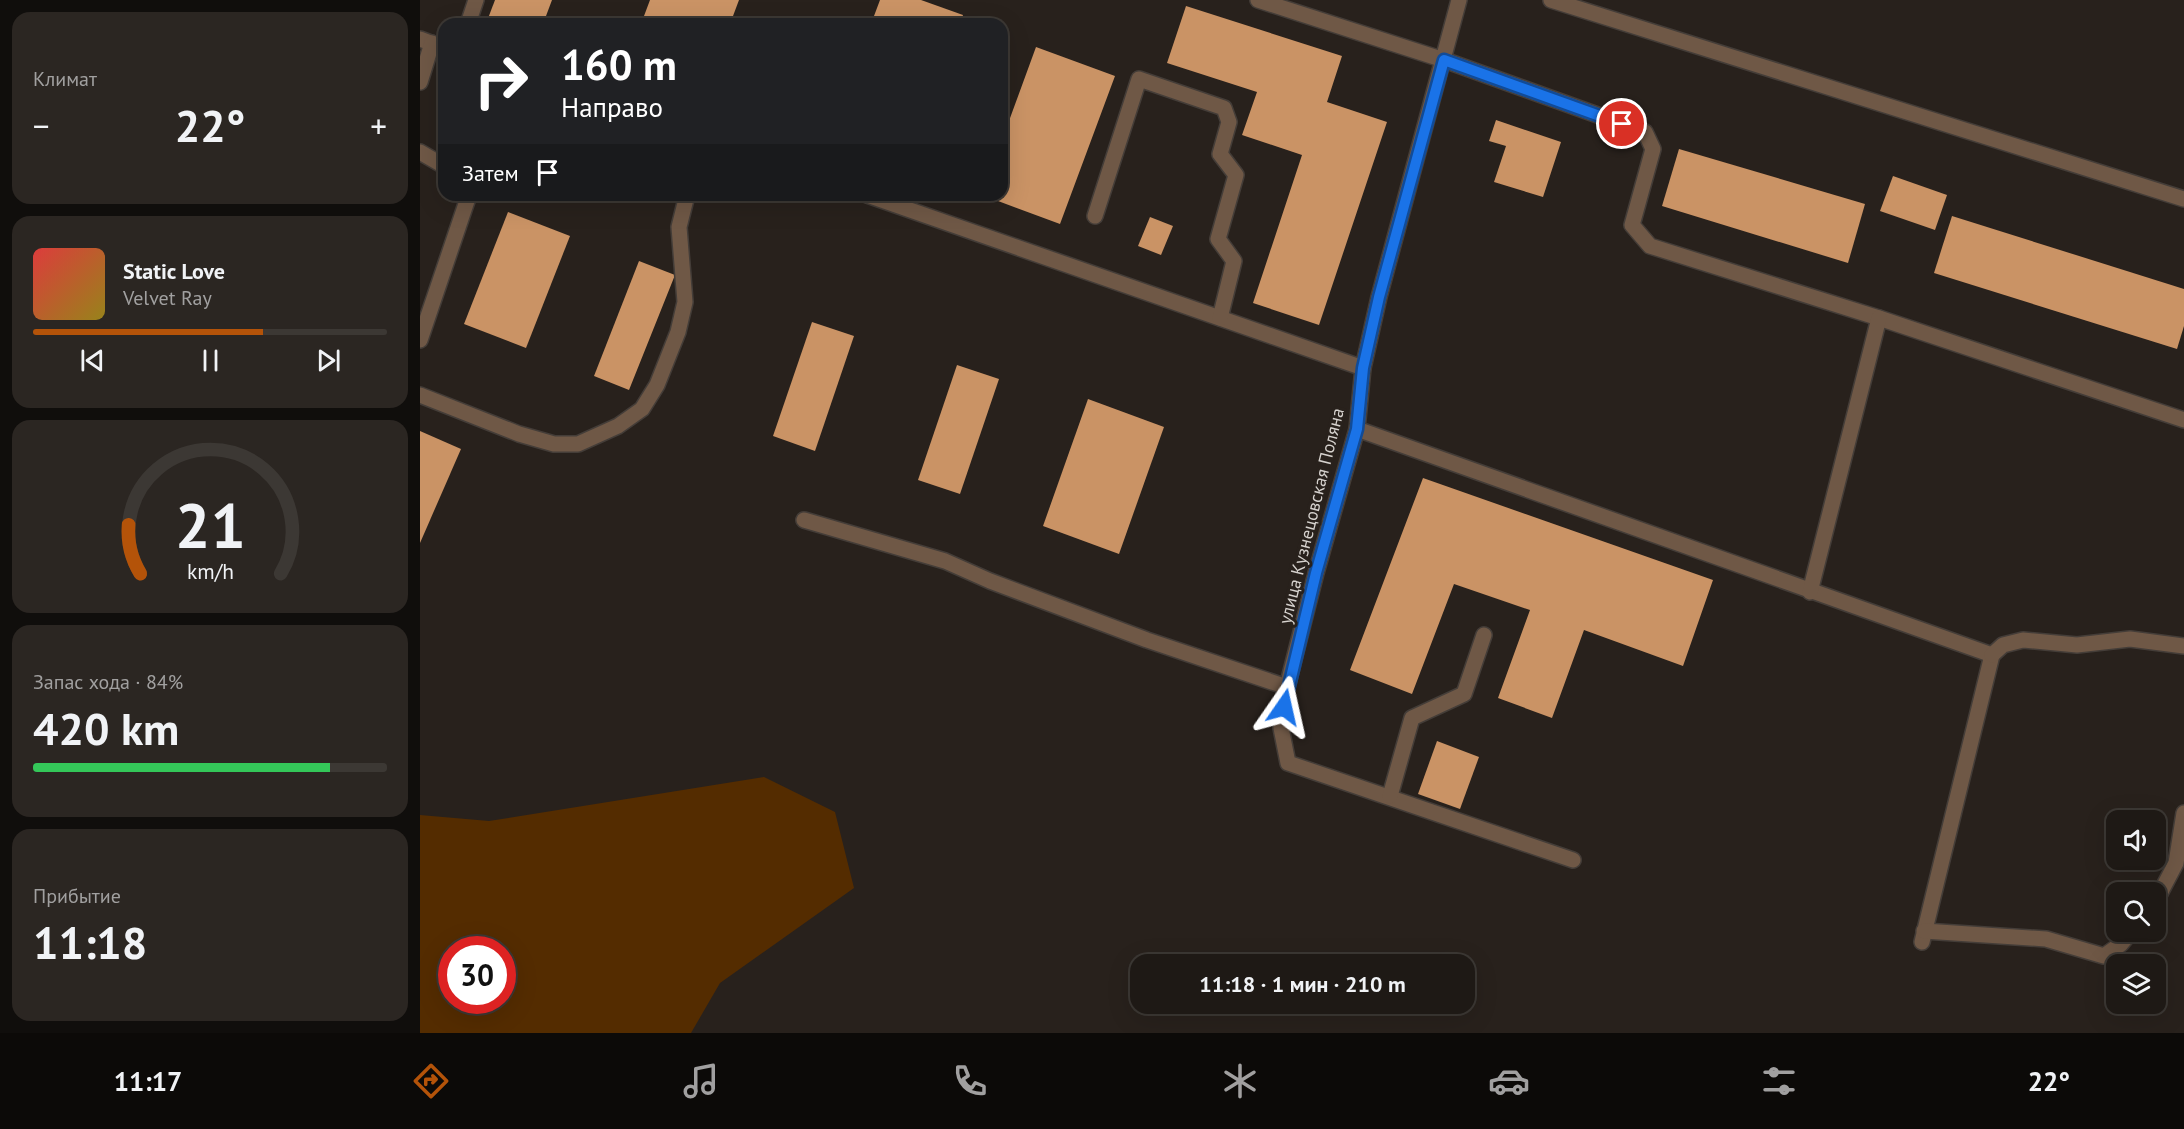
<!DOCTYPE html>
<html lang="ru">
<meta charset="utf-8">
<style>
:root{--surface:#1e1915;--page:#2b2622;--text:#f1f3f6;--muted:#a1a0a0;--line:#3c3834;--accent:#b45309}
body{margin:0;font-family:"PT Sans",sans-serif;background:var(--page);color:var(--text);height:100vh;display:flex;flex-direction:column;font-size:22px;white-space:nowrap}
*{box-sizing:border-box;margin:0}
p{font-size:20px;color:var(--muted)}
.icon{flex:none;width:33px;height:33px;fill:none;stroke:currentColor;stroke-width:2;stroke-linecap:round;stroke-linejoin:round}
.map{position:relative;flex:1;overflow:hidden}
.panel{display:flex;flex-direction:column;gap:12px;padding:12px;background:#100e0c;width:420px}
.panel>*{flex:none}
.hud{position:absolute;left:18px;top:18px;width:570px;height:183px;border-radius:18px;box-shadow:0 6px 24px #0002,0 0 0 2px var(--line);background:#202124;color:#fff;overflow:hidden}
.fabs{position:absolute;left:1686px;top:810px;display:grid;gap:12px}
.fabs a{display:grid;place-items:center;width:60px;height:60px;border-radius:12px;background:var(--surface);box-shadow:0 6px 24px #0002,0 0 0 2px var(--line);font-size:30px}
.speed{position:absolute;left:18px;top:936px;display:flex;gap:12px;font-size:30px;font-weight:700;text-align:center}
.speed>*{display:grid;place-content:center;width:78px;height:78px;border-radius:50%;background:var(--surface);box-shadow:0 6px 24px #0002,0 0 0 2px var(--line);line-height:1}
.speed .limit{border:9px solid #d22;background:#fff;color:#111}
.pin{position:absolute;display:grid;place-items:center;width:51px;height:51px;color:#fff;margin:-26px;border:3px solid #fff;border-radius:50%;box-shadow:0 2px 6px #0007}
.me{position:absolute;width:66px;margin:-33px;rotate:11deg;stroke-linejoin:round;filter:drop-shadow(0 0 4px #0008)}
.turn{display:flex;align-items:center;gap:21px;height:126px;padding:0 24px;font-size:27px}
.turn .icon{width:78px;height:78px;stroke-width:2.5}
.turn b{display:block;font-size:42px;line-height:51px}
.then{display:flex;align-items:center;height:57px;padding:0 24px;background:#0003;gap:12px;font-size:22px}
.big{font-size:45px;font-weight:700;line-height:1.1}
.panel .card{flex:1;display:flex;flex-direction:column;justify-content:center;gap:9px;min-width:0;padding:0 21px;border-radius:18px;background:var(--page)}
.panel .dial{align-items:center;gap:0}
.dial svg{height:156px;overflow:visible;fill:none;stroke:var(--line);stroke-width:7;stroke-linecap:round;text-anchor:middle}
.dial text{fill:var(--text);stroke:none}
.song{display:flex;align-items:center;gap:18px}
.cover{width:72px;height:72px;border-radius:9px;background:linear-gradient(135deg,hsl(0 70% 55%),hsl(50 70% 35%))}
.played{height:6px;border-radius:3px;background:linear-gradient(90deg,var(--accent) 65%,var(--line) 65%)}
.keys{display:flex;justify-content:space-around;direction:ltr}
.heat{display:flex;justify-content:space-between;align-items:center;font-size:33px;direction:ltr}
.charge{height:9px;border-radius:4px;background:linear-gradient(90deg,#34c759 84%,var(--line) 0)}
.trip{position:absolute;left:710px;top:954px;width:345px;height:60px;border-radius:18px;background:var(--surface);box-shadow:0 6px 24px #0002,0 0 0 2px var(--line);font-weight:700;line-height:60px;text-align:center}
.tabs{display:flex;height:96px;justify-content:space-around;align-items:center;background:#0c0a08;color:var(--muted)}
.tabs .icon{width:42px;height:42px}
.tabs .on{color:var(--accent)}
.tabs b{font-size:27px;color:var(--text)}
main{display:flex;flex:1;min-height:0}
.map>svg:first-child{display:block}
</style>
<main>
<section class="panel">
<div class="card"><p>Климат</p>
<div class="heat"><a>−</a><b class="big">22°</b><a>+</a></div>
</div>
<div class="card">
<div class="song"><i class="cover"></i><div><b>Static Love</b><p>Velvet Ray</p></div></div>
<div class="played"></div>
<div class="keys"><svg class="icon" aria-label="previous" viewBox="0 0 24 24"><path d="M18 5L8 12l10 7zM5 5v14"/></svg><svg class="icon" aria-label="pause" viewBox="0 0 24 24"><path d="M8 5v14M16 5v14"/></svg><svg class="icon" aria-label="next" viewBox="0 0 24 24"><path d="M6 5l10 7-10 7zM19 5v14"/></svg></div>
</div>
<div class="card dial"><svg viewBox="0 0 100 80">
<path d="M14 69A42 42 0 1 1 86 69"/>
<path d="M14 69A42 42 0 0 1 8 44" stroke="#b45309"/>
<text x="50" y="56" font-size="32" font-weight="700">21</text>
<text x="50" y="72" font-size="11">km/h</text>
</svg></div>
<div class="card"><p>Запас хода · 84%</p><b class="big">420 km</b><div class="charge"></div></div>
<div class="card"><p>Прибытие</p><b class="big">11:18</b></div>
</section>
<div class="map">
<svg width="1764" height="1033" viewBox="0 0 1764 1033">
<rect width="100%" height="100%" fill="#28211c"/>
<path fill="#542c00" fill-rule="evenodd" d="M344,777L415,812L434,888L300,983L271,1033H0V815L69,821ZM32,950H82V1000H32Z"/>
<g fill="#ca9365">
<polygon points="75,0 132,0 123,24 74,24 67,21"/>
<polygon points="230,0 319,0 310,24 221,24"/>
<polygon points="460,0 501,0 543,15 540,24 451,24"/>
<polygon points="766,6 922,56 907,102 967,122 899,325 833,303 882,155 822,135 837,92 747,63"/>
<polygon points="616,47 695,76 640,224 562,195 582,195 582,140"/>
<polygon points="1076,120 1141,142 1123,197 1074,182 1086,146 1069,141"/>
<polygon points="1259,149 1445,204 1428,263 1242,206"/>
<polygon points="1473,176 1527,195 1515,230 1460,211"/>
<polygon points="88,212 150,236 106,348 44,324"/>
<polygon points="1532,216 1764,289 1764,326 1757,349 1514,273"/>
<polygon points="730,217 753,226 741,255 718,246"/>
<polygon points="219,261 255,275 209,390 174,376"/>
<polygon points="392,322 434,336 395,451 353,436"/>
<polygon points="537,365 579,379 540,494 498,480"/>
<polygon points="668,399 744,427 699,554 623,526"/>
<polygon points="0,431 41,449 0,543"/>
<polygon points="1003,478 1293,580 1263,666 1164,630 1132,718 1078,698 1110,610 1034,584 992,694 930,670"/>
<polygon points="1017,741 1059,757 1040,809 998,794"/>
</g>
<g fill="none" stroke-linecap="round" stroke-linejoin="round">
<g stroke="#443d38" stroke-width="18">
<g id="minor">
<polyline points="838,0 1024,60 1225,132 1233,149 1212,225 1230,246 1459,318 1764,420"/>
<polyline points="1039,0 959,297 943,368 937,429 896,573 867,687 861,728 868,763 1153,860"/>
<polyline points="1131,0 1764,199"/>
<polyline points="48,24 56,0"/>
<polyline points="0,39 24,48"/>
<polyline points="0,82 12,43"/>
<polyline points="0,152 24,166"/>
<polyline points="447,195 943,368"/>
<polyline points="675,216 719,79 804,108 809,122 800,154 816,175 798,239 814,261 800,318"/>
<polyline points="0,340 49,195"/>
<polyline points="0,395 99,434 134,444 158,444 198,426 222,409 237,385 258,332 265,302 259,227 267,195"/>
<polyline points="937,429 1572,655 1502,942"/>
<polyline points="384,520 525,561 570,581 727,640 867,687"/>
<polyline points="1390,592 1459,318"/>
<polyline points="1572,655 1583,645 1603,640 1657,645 1710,639 1764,646"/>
<polyline points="970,796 992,718 1044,694 1064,635"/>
<polyline points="1736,901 1756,863 1764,813"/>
<polyline points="1504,931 1626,939 1684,956 1701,944 1711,932"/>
</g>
</g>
<use href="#minor" stroke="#6f5846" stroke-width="15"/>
</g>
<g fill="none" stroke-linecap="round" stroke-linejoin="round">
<g stroke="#114b97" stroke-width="15">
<polyline id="route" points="864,707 896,573 937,429 943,368 959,297 1024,60 1202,124"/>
</g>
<use href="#route" stroke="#1a73e8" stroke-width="10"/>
</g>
<g text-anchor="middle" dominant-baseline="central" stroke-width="6" stroke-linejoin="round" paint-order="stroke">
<g font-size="18" fill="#d6d2ce" stroke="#28211c">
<text transform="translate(891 516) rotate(-76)">улица Кузнецовская Поляна</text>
</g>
</g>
</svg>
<div class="fabs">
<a><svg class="icon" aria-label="sound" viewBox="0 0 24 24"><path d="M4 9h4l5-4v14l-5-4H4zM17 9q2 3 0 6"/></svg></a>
<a><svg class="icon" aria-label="search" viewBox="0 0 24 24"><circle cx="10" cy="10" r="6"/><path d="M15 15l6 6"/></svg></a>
<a><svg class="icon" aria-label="layers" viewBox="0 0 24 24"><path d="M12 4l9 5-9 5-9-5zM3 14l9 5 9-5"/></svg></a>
</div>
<div class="speed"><div class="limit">30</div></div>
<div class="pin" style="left:1202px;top:124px;background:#d93025"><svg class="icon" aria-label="arrive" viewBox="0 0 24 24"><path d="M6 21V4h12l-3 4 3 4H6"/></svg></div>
<svg class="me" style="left:864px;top:707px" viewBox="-20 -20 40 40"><path d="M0-17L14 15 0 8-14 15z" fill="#1a73e8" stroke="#fff" stroke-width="4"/></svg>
<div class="trip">11:18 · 1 мин · 210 m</div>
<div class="hud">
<div class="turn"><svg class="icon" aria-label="right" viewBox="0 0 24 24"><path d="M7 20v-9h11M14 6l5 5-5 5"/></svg><div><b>160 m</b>Направо</div></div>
<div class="then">Затем<svg class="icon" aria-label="arrive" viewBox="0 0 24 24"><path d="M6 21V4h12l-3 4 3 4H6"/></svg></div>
</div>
</div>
</main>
<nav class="tabs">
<b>11:17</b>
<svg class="icon on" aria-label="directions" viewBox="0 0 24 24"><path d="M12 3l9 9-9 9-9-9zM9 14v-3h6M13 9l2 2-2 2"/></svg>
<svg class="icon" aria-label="music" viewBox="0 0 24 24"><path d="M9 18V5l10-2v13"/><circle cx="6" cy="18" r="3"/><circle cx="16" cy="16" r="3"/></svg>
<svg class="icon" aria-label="phone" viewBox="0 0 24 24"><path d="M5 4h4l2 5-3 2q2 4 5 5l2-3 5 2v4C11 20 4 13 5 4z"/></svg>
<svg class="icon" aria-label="climate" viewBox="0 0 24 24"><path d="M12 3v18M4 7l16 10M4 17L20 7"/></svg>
<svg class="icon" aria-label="car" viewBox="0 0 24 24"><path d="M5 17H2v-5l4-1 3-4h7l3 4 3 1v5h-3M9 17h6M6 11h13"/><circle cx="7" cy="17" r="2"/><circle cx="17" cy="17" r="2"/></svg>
<svg class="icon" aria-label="filters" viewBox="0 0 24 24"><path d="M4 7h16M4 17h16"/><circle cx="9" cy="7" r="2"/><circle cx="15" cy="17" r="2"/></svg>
<b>22°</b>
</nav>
